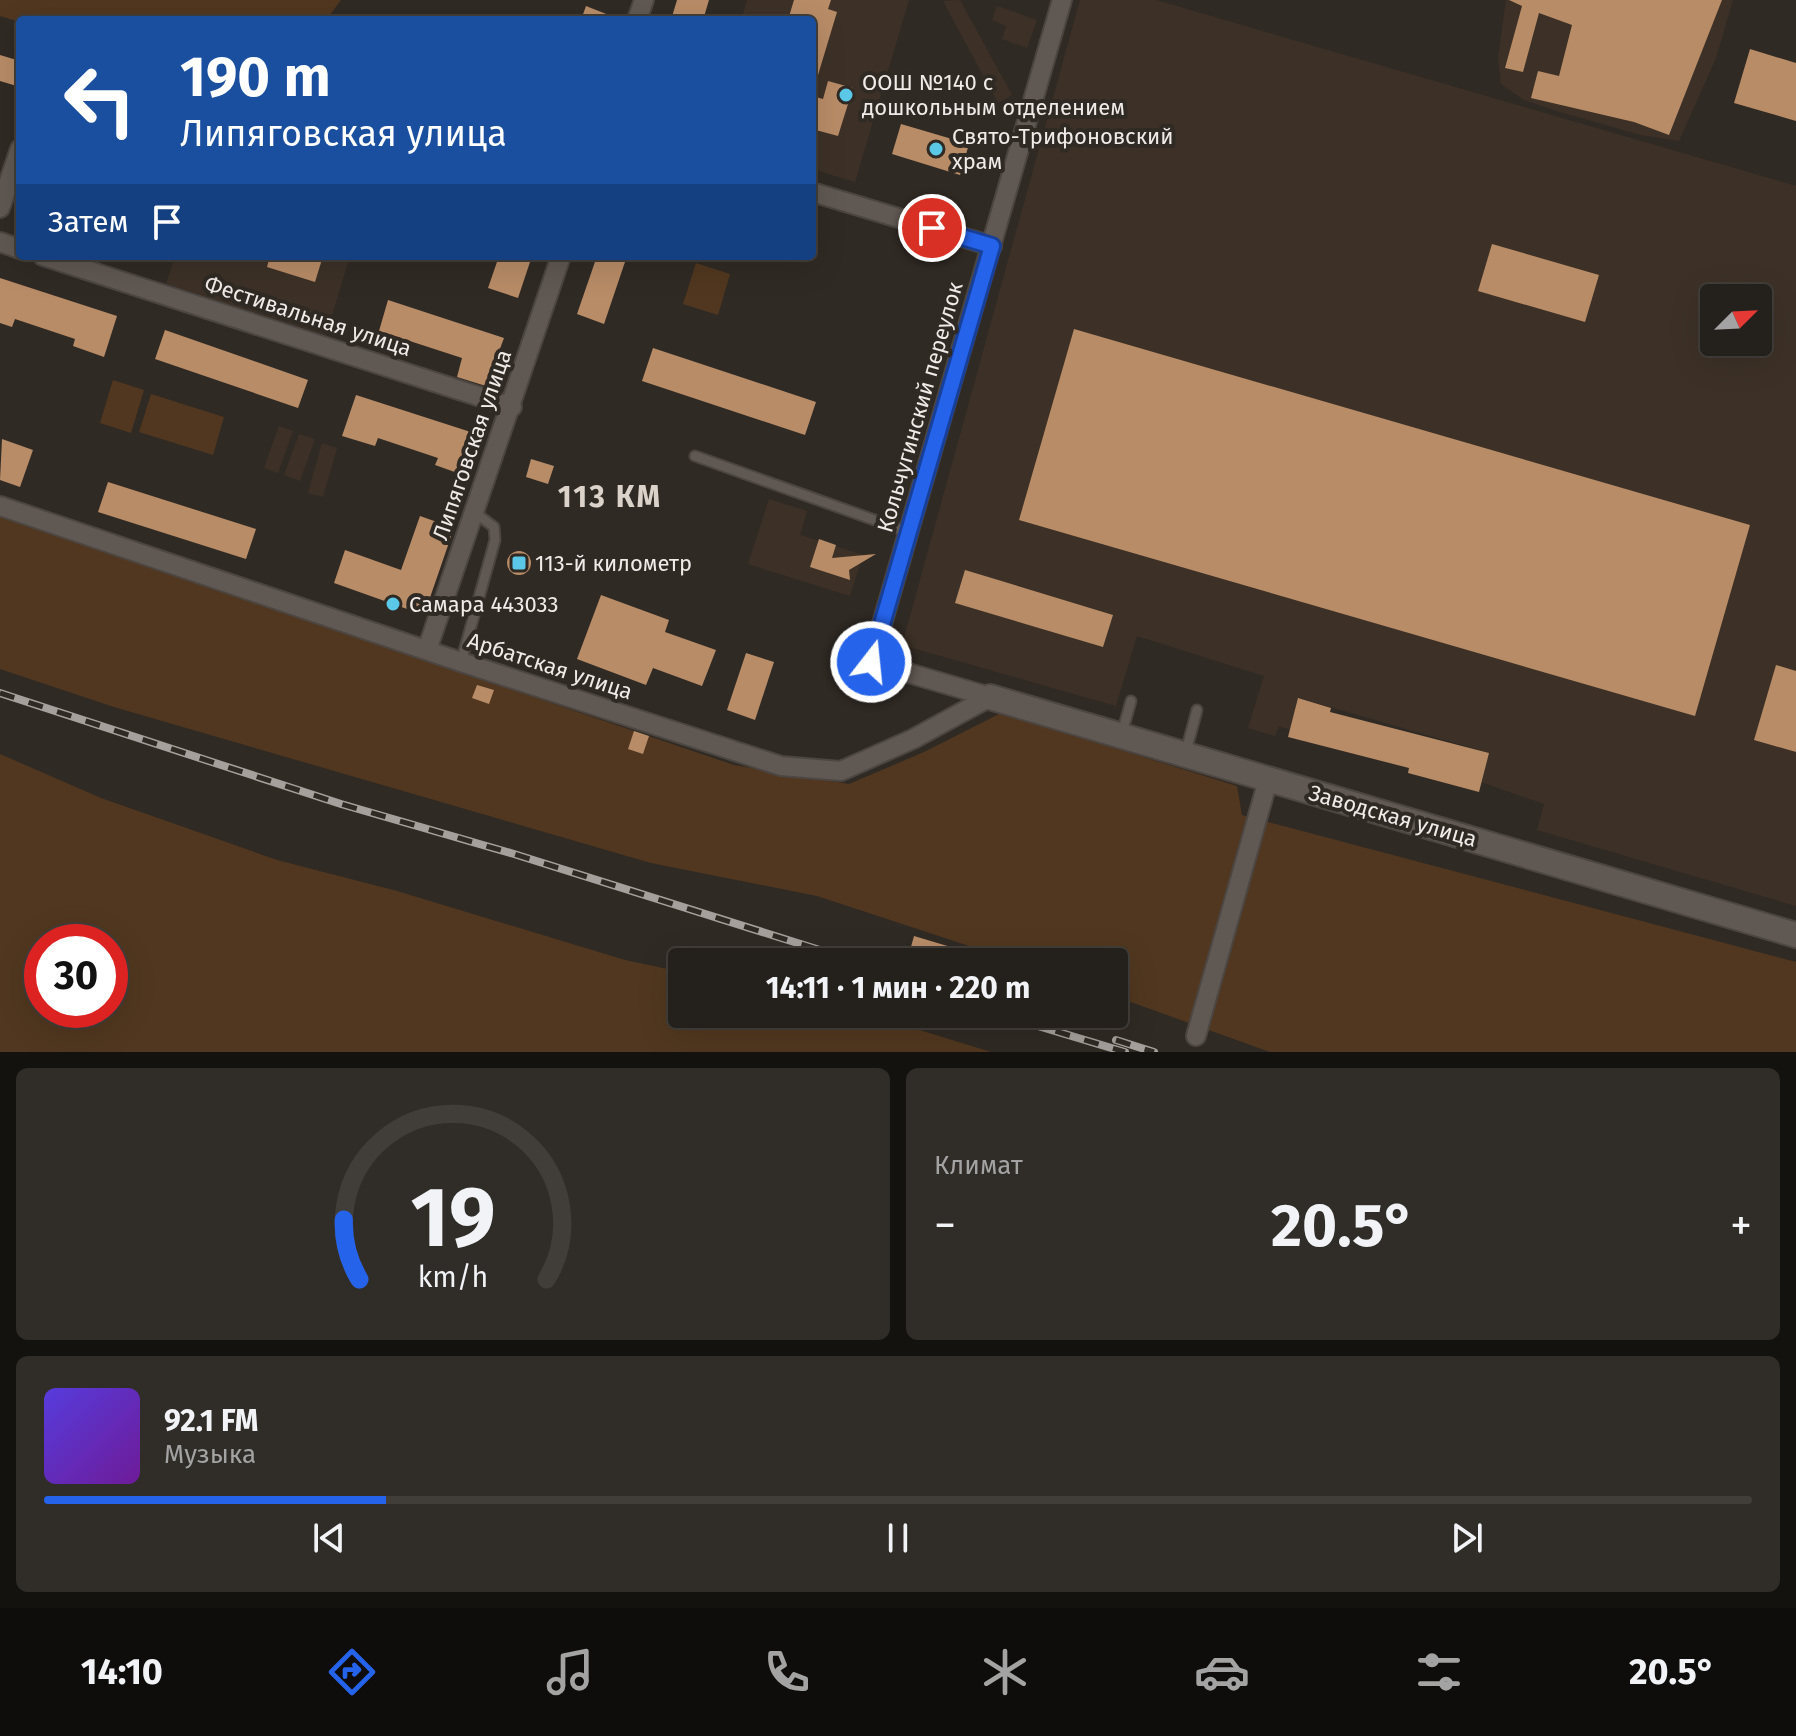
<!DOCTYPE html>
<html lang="ru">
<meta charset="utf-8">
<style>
:root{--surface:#24201b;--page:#302d28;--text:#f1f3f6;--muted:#a3a3a3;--line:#413e3a;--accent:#2563eb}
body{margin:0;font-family:"Fira Sans",sans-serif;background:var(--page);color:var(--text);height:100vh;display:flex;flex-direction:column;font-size:30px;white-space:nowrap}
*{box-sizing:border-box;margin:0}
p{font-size:26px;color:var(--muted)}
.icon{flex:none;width:44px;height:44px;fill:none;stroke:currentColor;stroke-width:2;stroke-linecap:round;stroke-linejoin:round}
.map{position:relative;height:1052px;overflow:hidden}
.panel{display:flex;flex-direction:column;gap:16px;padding:16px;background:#14120f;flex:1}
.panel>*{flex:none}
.banner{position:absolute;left:16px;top:16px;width:800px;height:244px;border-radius:8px;box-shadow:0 8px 32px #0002,0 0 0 2px var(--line);background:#1a4fa0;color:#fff;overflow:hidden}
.needle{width:52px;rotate:66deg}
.fabs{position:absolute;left:1700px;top:284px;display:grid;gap:16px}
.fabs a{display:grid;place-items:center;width:72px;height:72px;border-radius:8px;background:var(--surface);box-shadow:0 8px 32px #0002,0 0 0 2px var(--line);font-size:40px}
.speed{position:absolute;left:24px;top:924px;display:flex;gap:16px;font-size:40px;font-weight:700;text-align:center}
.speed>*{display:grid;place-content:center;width:104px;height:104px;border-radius:50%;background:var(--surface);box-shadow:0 8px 32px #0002,0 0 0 2px var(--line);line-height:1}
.speed .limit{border:12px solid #d22;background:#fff;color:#111}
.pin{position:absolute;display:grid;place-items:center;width:68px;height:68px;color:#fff;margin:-34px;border:4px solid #fff;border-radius:50%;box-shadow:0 2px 8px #0007}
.me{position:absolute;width:88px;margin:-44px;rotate:16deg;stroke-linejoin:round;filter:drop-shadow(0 0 6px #0008)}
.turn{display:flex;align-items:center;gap:28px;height:168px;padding:0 32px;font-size:36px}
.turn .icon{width:104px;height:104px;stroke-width:2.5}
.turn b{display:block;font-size:56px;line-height:68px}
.then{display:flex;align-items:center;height:76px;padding:0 32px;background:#0003;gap:16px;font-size:30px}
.big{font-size:60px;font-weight:700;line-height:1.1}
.panel .tile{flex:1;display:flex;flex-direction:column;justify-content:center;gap:12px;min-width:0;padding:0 28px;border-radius:12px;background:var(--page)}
.panel .dial{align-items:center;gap:0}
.dial svg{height:208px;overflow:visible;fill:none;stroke:var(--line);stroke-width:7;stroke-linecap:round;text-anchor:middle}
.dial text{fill:var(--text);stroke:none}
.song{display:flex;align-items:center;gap:24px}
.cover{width:96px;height:96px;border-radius:12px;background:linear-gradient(135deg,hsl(250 70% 55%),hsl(280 70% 35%))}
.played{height:8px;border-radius:4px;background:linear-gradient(90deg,var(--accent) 20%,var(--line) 20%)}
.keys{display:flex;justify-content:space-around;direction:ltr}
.heat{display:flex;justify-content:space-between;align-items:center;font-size:44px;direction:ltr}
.panel .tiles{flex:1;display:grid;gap:16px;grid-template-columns:1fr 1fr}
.tile:last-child{grid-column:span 2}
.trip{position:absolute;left:668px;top:948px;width:460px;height:80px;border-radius:8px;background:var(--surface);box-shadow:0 8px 32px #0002,0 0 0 2px var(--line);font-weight:700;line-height:80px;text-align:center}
.tabs{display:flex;height:128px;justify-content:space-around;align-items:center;background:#0e0d0b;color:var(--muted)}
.tabs .icon{width:56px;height:56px}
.tabs .on{color:var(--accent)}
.tabs b{font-size:36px;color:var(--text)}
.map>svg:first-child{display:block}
</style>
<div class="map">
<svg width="1796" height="1052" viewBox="0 0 1796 1052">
<rect width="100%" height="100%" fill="#302a24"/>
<g fill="#3d3127" fill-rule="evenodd">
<polygon points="747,0 909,0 855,182 812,169 812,20 741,20"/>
<polygon points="960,0 1012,95 998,103 943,1"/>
<path d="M1080,0H1156L1796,186V906L1537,830L1544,804L1481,782L1489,753L1299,698L1290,730L1279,726L1275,736L1248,728L1264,676L1137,636L1116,706L902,645ZM1714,298H1758V342H1714Z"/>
<polygon points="1506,0 1733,0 1716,58 1679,141 1641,135 1557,111 1524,100 1501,84 1498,58"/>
<polygon points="997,6 1037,20 1027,48 1002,39 1006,26 992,20"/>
<polygon points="175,256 350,256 326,335 166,284"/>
<polygon points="279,426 293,431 278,473 264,468"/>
<polygon points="299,434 315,439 300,481 284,475"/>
<polygon points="322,443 337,448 323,497 308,493"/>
<polygon points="769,499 807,511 800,535 863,555 850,596 748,564"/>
</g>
<g fill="#51371f" fill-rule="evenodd">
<polygon points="0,0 341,0 326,20 20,22 0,16"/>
<polygon points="696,263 730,274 718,315 683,304"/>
<polygon points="113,380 144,390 131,433 100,423"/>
<polygon points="151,394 224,417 213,455 139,432"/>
<polygon points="0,516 734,765 849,784 924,752 1001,713 1237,786 1242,815 1796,962 1796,1052 1270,1052 1114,996 1114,962 1018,962 817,896 651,863 114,707 0,669"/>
<path d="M0,754L101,798L277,860L397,891L625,960L682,972V1014H868L991,1052H0ZM110,942V1010H42V942Z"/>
</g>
<g fill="#b88c67">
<polygon points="677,0 709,0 703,20 671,20"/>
<polygon points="794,0 831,0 828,9 837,12 815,85 812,85 812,20 788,20"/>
<polygon points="1509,0 1722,0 1669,135 1634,122 1531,98 1538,71 1559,76 1572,25 1539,13 1523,72 1505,68 1522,6"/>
<polygon points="586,6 619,19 619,20 581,20"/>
<polygon points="1750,49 1796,63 1796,121 1734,103"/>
<polygon points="0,55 20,61 20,87 0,81"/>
<polygon points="828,81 853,88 838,136 812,129 812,96 823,99"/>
<polygon points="901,124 969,144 960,175 892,154"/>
<polygon points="1492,244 1599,275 1585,322 1478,291"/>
<polygon points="270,256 323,256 315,282 267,267"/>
<polygon points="499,256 532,256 518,298 488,288"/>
<polygon points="597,256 627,256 604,324 577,314"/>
<polygon points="0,278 117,316 104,357 73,346 75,339 15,319 12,327 0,323"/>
<polygon points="388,300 504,338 486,386 457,377 462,358 379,331"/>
<polygon points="279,302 295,308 291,321 274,315"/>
<polygon points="1074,329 1750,525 1695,716 1019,520"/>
<polygon points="165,330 308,380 298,408 155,359"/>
<polygon points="653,348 816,402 805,435 642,381"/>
<polygon points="356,395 480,435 466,476 435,465 438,458 378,438 375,446 342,436"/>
<polygon points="2,439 33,450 20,487 0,480"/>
<polygon points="531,459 554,466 548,484 526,477"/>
<polygon points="108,482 256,529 246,559 98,512"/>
<polygon points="420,516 454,528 424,615 334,583 345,550 401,570"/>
<polygon points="819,539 836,545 832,558 876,554 849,570 850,580 810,567"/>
<circle cx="519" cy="563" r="12"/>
<polygon points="965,570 1113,615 1103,647 955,603"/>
<polygon points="601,595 669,620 665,632 716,650 702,686 653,668 646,685 577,659"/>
<polygon points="746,653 774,662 755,720 727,710"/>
<polygon points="1776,665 1796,671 1796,752 1754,740"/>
<polygon points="477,685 494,690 489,704 472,698"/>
<polygon points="1298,698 1331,708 1330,712 1489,753 1479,792 1408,773 1409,768 1288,737"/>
<polygon points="634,731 649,736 643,754 628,749"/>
<polygon points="914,936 991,959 991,962 935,962 909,954"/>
</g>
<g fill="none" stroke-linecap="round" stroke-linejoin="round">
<g stroke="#4c4642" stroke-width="13">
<g id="lane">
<polyline points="695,456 908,532"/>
<polyline points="461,662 495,540 494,527 474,512"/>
<polyline points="1122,733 1131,701"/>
<polyline points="1185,755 1197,710"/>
</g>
</g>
<g stroke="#4c4642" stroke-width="22">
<g id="street">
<polyline points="637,20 644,0"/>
<polyline points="812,192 992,246"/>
<polyline points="0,208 20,149"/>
<polyline points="0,242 20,249"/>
<polyline points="43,256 512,407"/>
<polyline points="0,506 461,662 781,766 841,771 913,739 990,697"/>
<polyline points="427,650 561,256"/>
<polyline points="990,697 871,662 1062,0"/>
<polyline points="1196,1036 1268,780"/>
</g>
</g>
<g stroke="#4c4642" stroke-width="28">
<polyline id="secondary" points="990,697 1796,935"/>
</g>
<use href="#lane" stroke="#605852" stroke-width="9"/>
<use href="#street" stroke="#605852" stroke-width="18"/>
<use href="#secondary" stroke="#605852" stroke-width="24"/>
<g stroke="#a6a09c" stroke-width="8">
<g id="rail">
<polyline points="0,693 341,804 514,854 858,962"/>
<polyline points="998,1014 1125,1052"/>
<polyline points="1116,1040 1154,1052"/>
</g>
</g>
<use href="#rail" stroke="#302a24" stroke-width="5" stroke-dasharray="15" stroke-linecap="butt"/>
</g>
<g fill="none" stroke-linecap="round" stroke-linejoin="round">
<g stroke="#184099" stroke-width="20">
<polyline id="route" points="871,662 992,246 932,228"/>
</g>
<use href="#route" stroke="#2563eb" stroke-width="14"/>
</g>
<g fill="#5bc8e7" stroke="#302a24" stroke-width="3">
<circle cx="846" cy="95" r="8"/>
<circle cx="936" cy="149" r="8"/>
<rect x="511" y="555" width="16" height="16" rx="4"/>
<circle cx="393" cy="604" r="8"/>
</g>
<g text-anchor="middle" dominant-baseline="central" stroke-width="8" stroke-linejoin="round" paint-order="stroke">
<g font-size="22" fill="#f0ebe8" stroke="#302a24" text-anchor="start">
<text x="862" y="82">ООШ №140 с<tspan x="862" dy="25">дошкольным отделением</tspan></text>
<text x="952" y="136">Свято-Трифоновский<tspan x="952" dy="25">храм</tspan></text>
<text x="535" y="563">113-й километр</text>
<text x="409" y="604">Самара 443033</text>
</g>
<g font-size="22" fill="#f0ebe8" stroke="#302a24">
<text transform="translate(308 316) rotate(18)">Фестивальная улица</text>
<text transform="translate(920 407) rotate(-74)">Кольчугинский переулок</text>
<text transform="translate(472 445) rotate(-71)">Липяговская улица</text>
<text transform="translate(550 666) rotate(18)">Арбатская улица</text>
<text transform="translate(1393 816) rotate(16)">Заводская улица</text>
</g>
<g font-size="30" font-weight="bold" letter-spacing="2" fill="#dbd2ca" stroke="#302a24">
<text x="610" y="497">113 КМ</text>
</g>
</g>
</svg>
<div class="fabs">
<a><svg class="needle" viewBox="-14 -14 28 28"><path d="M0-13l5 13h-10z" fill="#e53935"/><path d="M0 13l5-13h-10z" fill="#a3a3a3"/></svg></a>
</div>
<div class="speed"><div class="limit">30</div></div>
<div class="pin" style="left:932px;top:228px;background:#d93025"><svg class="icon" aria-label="arrive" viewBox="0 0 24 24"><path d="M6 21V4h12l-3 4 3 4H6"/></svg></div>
<svg class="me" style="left:871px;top:662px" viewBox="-20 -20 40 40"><circle r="17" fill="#2563eb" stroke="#fff" stroke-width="3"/><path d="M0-11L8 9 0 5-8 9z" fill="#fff"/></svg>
<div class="trip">14:11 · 1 мин · 220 m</div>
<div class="banner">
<div class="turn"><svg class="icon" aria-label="left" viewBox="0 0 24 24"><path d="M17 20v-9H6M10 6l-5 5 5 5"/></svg><div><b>190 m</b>Липяговская улица</div></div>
<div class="then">Затем<svg class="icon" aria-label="arrive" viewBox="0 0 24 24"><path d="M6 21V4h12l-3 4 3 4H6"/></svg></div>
</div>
</div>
<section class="panel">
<div class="tiles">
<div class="tile dial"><svg viewBox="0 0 100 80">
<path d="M14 69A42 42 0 1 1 86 69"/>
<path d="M14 69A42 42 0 0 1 8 46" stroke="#2563eb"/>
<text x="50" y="56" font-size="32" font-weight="700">19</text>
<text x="50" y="72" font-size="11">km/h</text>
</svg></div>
<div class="tile"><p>Климат</p>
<div class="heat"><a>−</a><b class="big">20.5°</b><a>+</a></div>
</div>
<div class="tile">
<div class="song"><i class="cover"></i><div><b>92.1 FM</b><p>Музыка</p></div></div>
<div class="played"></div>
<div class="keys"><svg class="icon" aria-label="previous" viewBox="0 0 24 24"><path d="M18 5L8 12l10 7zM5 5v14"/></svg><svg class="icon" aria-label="pause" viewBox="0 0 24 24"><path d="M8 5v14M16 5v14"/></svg><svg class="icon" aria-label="next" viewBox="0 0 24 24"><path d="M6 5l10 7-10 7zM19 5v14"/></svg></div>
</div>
</div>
</section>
<nav class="tabs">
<b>14:10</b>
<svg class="icon on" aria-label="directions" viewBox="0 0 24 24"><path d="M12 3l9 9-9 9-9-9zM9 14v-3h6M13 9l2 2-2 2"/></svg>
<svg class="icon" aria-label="music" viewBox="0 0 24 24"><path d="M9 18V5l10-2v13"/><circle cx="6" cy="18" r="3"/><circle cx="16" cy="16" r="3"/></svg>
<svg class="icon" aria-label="phone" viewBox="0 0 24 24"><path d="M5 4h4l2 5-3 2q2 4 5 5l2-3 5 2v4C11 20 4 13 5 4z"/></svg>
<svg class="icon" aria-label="climate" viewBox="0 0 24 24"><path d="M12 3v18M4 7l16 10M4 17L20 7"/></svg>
<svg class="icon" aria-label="car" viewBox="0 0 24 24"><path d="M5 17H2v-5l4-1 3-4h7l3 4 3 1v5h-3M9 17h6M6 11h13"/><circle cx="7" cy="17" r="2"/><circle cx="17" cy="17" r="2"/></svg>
<svg class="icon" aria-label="filters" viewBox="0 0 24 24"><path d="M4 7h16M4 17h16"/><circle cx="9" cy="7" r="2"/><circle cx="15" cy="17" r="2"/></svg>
<b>20.5°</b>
</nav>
